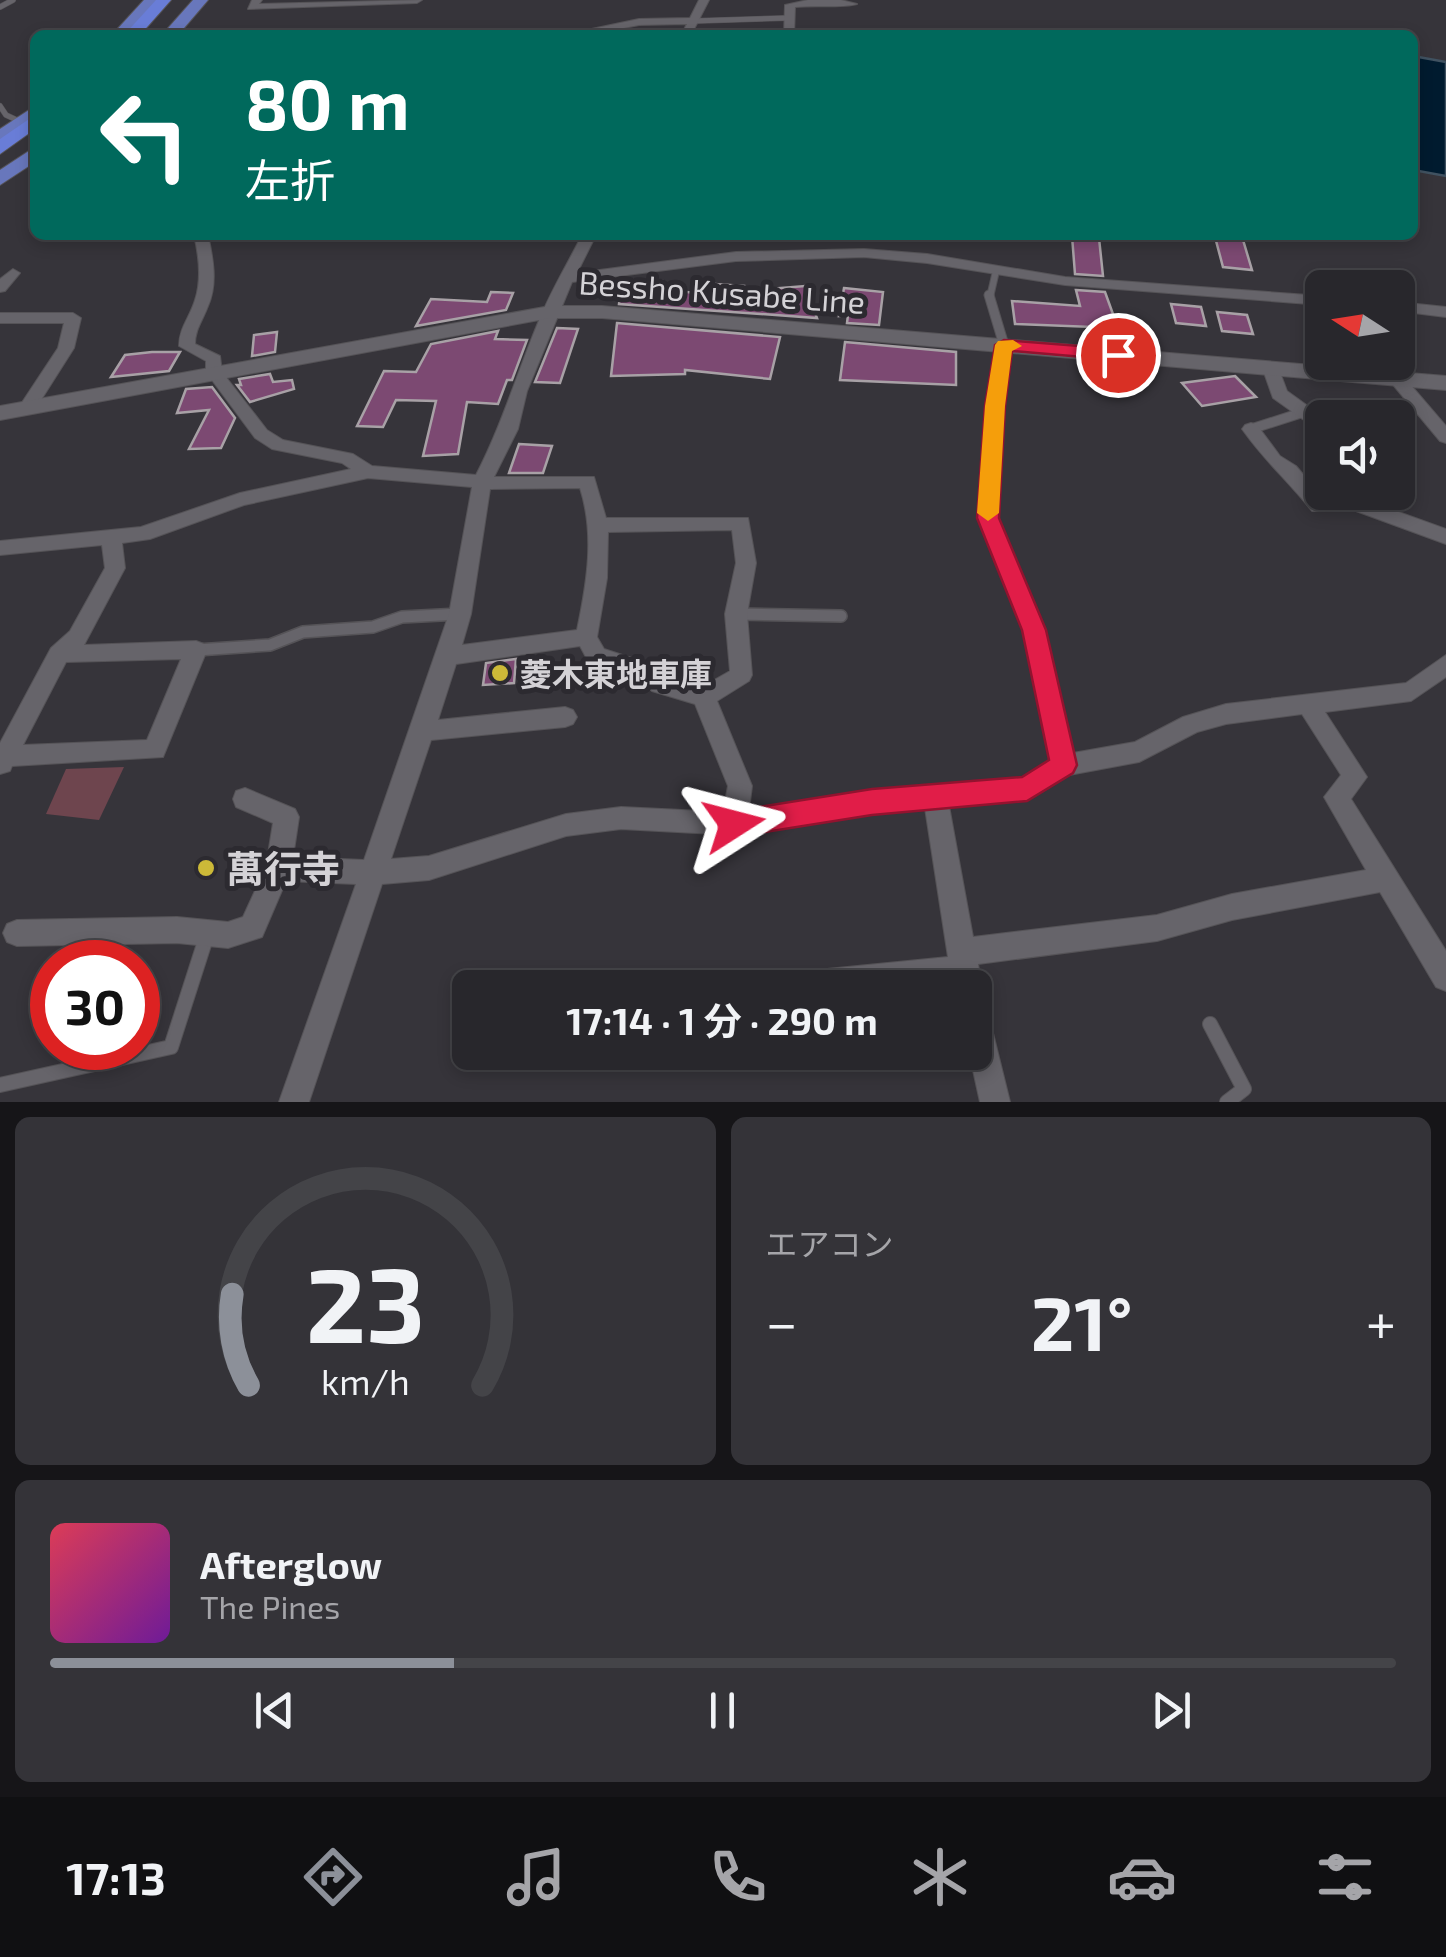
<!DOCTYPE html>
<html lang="ja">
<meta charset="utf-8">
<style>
:root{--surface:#28272c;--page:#343338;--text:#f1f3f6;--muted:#a5a5a9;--line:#444448;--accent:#8c9099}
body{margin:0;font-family:"Exo 2","Noto Sans JP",sans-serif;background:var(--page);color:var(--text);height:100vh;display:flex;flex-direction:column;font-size:38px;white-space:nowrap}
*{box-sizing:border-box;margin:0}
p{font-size:32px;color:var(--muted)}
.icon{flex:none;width:55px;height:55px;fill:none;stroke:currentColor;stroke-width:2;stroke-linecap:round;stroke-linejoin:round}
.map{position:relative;height:1102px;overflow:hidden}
.drawer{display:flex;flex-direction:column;gap:15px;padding:15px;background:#161518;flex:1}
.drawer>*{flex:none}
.top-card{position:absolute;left:30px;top:30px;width:1388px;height:210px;border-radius:15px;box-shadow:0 5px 15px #0003,0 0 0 2px var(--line);background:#00695c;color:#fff;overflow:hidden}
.needle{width:65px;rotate:282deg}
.fabs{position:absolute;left:1305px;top:270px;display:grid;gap:20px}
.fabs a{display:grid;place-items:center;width:110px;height:110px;border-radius:15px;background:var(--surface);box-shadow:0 5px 15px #0003,0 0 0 2px var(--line);font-size:50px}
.speed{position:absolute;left:30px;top:940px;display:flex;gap:20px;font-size:50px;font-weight:700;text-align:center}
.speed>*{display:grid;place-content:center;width:130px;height:130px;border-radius:50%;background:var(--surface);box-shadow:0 5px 15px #0003,0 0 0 2px var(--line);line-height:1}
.speed .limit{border:15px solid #d22;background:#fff;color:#111}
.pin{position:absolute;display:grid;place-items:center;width:85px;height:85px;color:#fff;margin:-42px;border:5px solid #fff;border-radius:50%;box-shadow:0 2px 10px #0007}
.me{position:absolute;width:110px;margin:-55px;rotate:81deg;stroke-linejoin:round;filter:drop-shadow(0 0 8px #0008)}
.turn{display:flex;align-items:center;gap:35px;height:210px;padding:0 50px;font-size:45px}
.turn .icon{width:130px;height:130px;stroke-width:2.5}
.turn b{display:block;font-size:70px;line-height:85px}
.big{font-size:75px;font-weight:700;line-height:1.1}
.drawer .tile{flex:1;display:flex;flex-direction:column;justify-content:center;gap:15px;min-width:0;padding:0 35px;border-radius:15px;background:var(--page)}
.drawer .dial{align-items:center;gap:0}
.dial svg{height:260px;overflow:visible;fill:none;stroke:var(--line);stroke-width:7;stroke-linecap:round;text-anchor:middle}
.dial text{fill:var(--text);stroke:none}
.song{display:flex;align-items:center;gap:30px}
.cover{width:120px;height:120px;border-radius:15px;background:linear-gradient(135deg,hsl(350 70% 55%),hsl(280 70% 35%))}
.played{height:10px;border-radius:5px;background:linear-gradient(90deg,var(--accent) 30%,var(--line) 30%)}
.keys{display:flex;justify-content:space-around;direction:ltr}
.heat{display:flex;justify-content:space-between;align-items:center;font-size:55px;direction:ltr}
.drawer .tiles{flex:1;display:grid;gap:15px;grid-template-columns:1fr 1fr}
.tile:last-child{grid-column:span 2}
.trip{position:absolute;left:452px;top:970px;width:540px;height:100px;border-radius:15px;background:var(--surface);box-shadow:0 5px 15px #0003,0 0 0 2px var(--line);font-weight:700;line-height:100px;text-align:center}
.tab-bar{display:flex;height:160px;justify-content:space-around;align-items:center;background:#101012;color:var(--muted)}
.tab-bar .icon{width:70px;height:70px}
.tab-bar .selected{color:var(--accent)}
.tab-bar b{font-size:45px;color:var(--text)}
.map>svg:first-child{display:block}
</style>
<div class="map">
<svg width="1446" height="1102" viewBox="0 0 1446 1102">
<rect width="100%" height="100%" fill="#36343a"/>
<polygon fill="#6e454e" points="124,767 99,820 46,814 66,769"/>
<polygon fill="#001b2f" stroke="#405261" stroke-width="2.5" points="1413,56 1446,62 1446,176 1413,170"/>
<g fill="#7c4972" stroke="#a8a1a6" stroke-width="2.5">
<polygon points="1072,236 1099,238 1103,276 1075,274"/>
<polygon points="1215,237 1243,240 1252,270 1223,267"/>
<polygon points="622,279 662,281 660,290 712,294 715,284 744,286 743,291 805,286 817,318 619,304"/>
<polygon points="844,288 883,292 879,325 847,323 848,315 839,316"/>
<polygon points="1076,290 1105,292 1118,328 1015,324 1012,301 1080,306"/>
<polygon points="491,292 513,293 506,310 416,326 431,299 487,302"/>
<polygon points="1171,304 1201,307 1206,326 1176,323"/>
<polygon points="1217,312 1247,315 1253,334 1222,331"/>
<polygon points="617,323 780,337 770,379 685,370 685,374 611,376"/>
<polygon points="557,328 578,329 560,383 535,382"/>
<polygon points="498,331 495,339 527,340 512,380 507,380 498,404 467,402 458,454 423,456 436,401 396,400 383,427 357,426 384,371 416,372 431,344"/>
<polygon points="277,332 275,352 252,356 254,335"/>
<polygon points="845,342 956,352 956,385 840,380"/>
<polygon points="152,352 180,352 169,371 111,377 125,355"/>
<polygon points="270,374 273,382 292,380 294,389 250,402 237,385 241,385 239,379"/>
<polygon points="1235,376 1256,397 1202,406 1182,383"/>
<polygon points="212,387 235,418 221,448 189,449 209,410 177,413 186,389"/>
<polygon points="519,444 552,446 543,473 509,473"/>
<polygon points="516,659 514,683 483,685 486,663"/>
</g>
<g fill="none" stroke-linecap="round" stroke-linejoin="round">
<g stroke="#555357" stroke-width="6">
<g id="service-far4">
<polyline points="0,7 13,0"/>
<polyline points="693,21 788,18"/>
<polyline points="0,106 6,115 21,122"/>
</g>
</g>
<g stroke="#555357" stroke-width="8">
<polyline id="service-far3" points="990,297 996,271"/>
</g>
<g stroke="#555357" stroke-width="11">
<g id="service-far2">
<polyline points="989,295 1004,345"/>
<polyline points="1251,429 1304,412"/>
</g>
</g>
<g stroke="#555357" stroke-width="14">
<g id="service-far1">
<polyline points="737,614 841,616"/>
<polyline points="197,650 270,645 303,632 373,627 402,617 460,614"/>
</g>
</g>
<g stroke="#555357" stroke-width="16">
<g id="service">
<polyline points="1210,1024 1244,1089 1227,1102"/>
<polyline points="0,1085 171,1047 207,935"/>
</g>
</g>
<g stroke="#555357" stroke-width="2">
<g id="minor">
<polygon points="252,0 262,0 259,4 422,0 417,3 248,9"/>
<polygon points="699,0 709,0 691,35 681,35 687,24 639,25 588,35 512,35 507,32 512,29 568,34 639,19 690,18"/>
<path d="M808,0H841L857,4C843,8 813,5 795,7L794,35H784L785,5Z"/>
<path d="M194,235H208C213,258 218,284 208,306C203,320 195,329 195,344L220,356L222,372L267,430L283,440L353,454L372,466L476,475C502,425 518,370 540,318C552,289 568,263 582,235H596L577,273L736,252L864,249L927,254L1065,277L1322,296V305L1065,285L927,263L864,257L736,261L572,282L527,391L518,429L494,477H594L606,518H748L756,563L747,614L752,675L749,681L717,701L752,786L749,810L871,791L1023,778L1051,760L1023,630L978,518L986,406L996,345L1004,340L1010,342L1012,345L1004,406L998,518L1045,630L1073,753L1135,742L1183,717L1226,704L1406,683L1446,655V677L1411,701L1325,712L1367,777L1351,799L1446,951V991L1436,987L1380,892L1232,920L1157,941L978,964L982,988L975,999V988H954L953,984L920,988H794L797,975L807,971L948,957L925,808L871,813L734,835L621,829L566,836L429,880L382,884L309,1102H279L356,884L286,881L262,937L228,948L177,943L17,946L7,942L3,933L7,924L17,920L177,917L228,922L243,917L266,867L273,823L236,807L233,799L236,791L245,788L295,809L299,817L293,857L364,860L449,614L472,487L368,478L244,505L150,539L122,543L125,568L84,645L196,641L204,644L207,650L163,757L12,766L10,771L0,774V743L51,648L70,631L105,568L102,545L0,555V541L141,527L240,493L351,469L342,463L272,449L255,438L206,372V361L179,346C179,328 190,317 195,300C202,279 199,256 194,235ZM580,488C595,535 587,582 577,630L462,645L471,614L490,489ZM732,530L736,563L725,614L730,671L702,687L667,678L653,665L604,649L597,637L607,578L608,532ZM580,646L588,661L637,677L652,691L695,704L728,786L723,812L621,807L566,814L429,856L391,859L431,740L565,727L573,724L577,717L573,710L565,707L438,720L456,664ZM181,659L147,740L23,745L66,662ZM1302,714L1341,775L1324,797L1366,870L1232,894L1157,915L973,937L949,806L1027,799L1069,775L1139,762L1197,732L1226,724Z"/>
<polygon points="13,269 20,273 5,291 0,292 0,279"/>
<polygon points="1398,302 1446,307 1446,317 1398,311"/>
<polygon points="0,313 73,313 81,318 74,348 34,411 28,412 19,407 58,348 64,323 0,323"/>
<polygon points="1270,362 1278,367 1287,391 1323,417 1322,425 1311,425 1273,398 1262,367"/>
<polygon points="1374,362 1391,362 1446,426 1446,443 1440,441"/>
<path d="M1251,423L1257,425L1280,456L1296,466L1324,499L1357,497L1446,529V544L1356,511H1312C1290,483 1265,461 1245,433L1242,429L1245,425Z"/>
<polygon points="975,1003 985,1007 989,1017 1010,1102 980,1102 969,1052 975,1052"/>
</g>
</g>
<g stroke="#555357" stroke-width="2">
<polygon id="secondary" points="550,306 602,306 1446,376 1446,390 602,318 550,318 0,420 0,406"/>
</g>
<g stroke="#555357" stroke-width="2">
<g id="primary">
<polygon points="144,0 159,0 128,35 112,35"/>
<polygon points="193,0 208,0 178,35 162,35"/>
<polygon points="35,106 35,119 0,143 0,129"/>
<polygon points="35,147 35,162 0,185 0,170"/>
</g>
</g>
<g stroke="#555357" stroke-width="2">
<g id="trunk">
<polygon points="156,0 171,0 140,35 124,35"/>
<polygon points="35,115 35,129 0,154 0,139"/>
</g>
</g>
<use href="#service-far4" stroke="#66646a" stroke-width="5"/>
<use href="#service-far3" stroke="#66646a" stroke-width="6"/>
<use href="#service-far2" stroke="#66646a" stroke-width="9"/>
<use href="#service-far1" stroke="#66646a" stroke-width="11"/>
<use href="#service" stroke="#66646a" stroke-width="14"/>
<use href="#minor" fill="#66646a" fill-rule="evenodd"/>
<use href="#secondary" fill="#66646a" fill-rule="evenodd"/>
<use href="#primary" fill="#6877bc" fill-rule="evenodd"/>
<use href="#trunk" fill="#697dd7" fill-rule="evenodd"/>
</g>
<polygon fill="#e11d48" stroke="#92132f" stroke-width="2.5" points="1004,340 1118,349 1127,355 1118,360 1012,351 1005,406 999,518 1046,630 1077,765 1073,773 1027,801 872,815 734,837 723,833 719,824 723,815 734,811 872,789 1022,777 1049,760 1022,630 977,518 985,406 995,345"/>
<polygon fill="#f59e0b" points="1013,340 1022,346 1012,351 1005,406 999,513 988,521 977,513 985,406 995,345 998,341"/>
<g fill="#ccb938" stroke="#2c2a30" stroke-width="4">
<circle cx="500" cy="673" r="10"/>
<circle cx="206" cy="868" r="10"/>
</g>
<g text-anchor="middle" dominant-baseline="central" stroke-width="10" stroke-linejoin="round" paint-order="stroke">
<g font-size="32" fill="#d4d2d6" stroke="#2c2a30">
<text transform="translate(722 291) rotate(4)">Bessho Kusabe Line</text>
</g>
<g font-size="32" font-weight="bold" fill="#d4d2d6" stroke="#2c2a30" text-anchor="start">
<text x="520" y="673">菱木東地車庫</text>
</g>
<g font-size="38" font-weight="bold" fill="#d4d2d6" stroke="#2c2a30" text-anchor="start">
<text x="226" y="868">萬行寺</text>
</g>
</g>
</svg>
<div class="fabs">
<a><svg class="needle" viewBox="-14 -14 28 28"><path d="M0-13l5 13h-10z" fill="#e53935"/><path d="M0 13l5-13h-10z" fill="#a5a5a9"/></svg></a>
<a><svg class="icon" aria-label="sound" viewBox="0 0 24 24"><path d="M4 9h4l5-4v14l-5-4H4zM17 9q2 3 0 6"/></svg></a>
</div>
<div class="speed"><div class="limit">30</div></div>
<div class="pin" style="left:1118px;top:355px;background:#d93025"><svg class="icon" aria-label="arrive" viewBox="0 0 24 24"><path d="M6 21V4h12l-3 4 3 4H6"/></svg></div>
<svg class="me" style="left:734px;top:824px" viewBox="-20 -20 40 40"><path d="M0-17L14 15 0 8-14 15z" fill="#e11d48" stroke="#fff" stroke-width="4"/></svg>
<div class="trip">17:14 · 1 分 · 290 m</div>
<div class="top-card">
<div class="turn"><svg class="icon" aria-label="left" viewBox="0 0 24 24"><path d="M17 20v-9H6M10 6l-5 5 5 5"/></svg><div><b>80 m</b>左折</div></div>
</div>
</div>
<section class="drawer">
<div class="tiles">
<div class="tile dial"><svg viewBox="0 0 100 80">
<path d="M14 69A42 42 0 1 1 86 69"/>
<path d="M14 69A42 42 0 0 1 9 41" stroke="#8c9099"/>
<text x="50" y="56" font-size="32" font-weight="700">23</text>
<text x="50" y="72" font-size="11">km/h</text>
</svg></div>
<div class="tile"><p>エアコン</p>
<div class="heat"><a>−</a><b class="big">21°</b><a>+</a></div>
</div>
<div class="tile">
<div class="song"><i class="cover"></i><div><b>Afterglow</b><p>The Pines</p></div></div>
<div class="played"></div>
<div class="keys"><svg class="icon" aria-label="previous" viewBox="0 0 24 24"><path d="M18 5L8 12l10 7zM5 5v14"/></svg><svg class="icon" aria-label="pause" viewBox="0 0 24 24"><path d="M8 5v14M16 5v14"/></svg><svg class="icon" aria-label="next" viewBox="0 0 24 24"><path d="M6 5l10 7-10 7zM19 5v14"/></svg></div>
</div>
</div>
</section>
<nav class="tab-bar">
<b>17:13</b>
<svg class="icon selected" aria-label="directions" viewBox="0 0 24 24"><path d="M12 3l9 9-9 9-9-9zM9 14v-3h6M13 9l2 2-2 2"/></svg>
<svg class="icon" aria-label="music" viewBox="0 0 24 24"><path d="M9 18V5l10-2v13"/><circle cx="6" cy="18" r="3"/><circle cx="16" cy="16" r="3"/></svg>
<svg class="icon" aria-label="phone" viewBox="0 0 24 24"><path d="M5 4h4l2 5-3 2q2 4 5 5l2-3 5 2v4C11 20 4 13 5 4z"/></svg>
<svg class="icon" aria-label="climate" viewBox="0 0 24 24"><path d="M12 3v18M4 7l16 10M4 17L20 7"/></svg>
<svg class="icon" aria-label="car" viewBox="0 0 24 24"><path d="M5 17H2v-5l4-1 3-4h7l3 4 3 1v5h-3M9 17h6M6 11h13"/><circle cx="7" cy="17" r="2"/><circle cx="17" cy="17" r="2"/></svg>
<svg class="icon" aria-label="filters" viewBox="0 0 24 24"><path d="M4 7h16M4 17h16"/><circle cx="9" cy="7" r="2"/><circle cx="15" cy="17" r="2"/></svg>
</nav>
